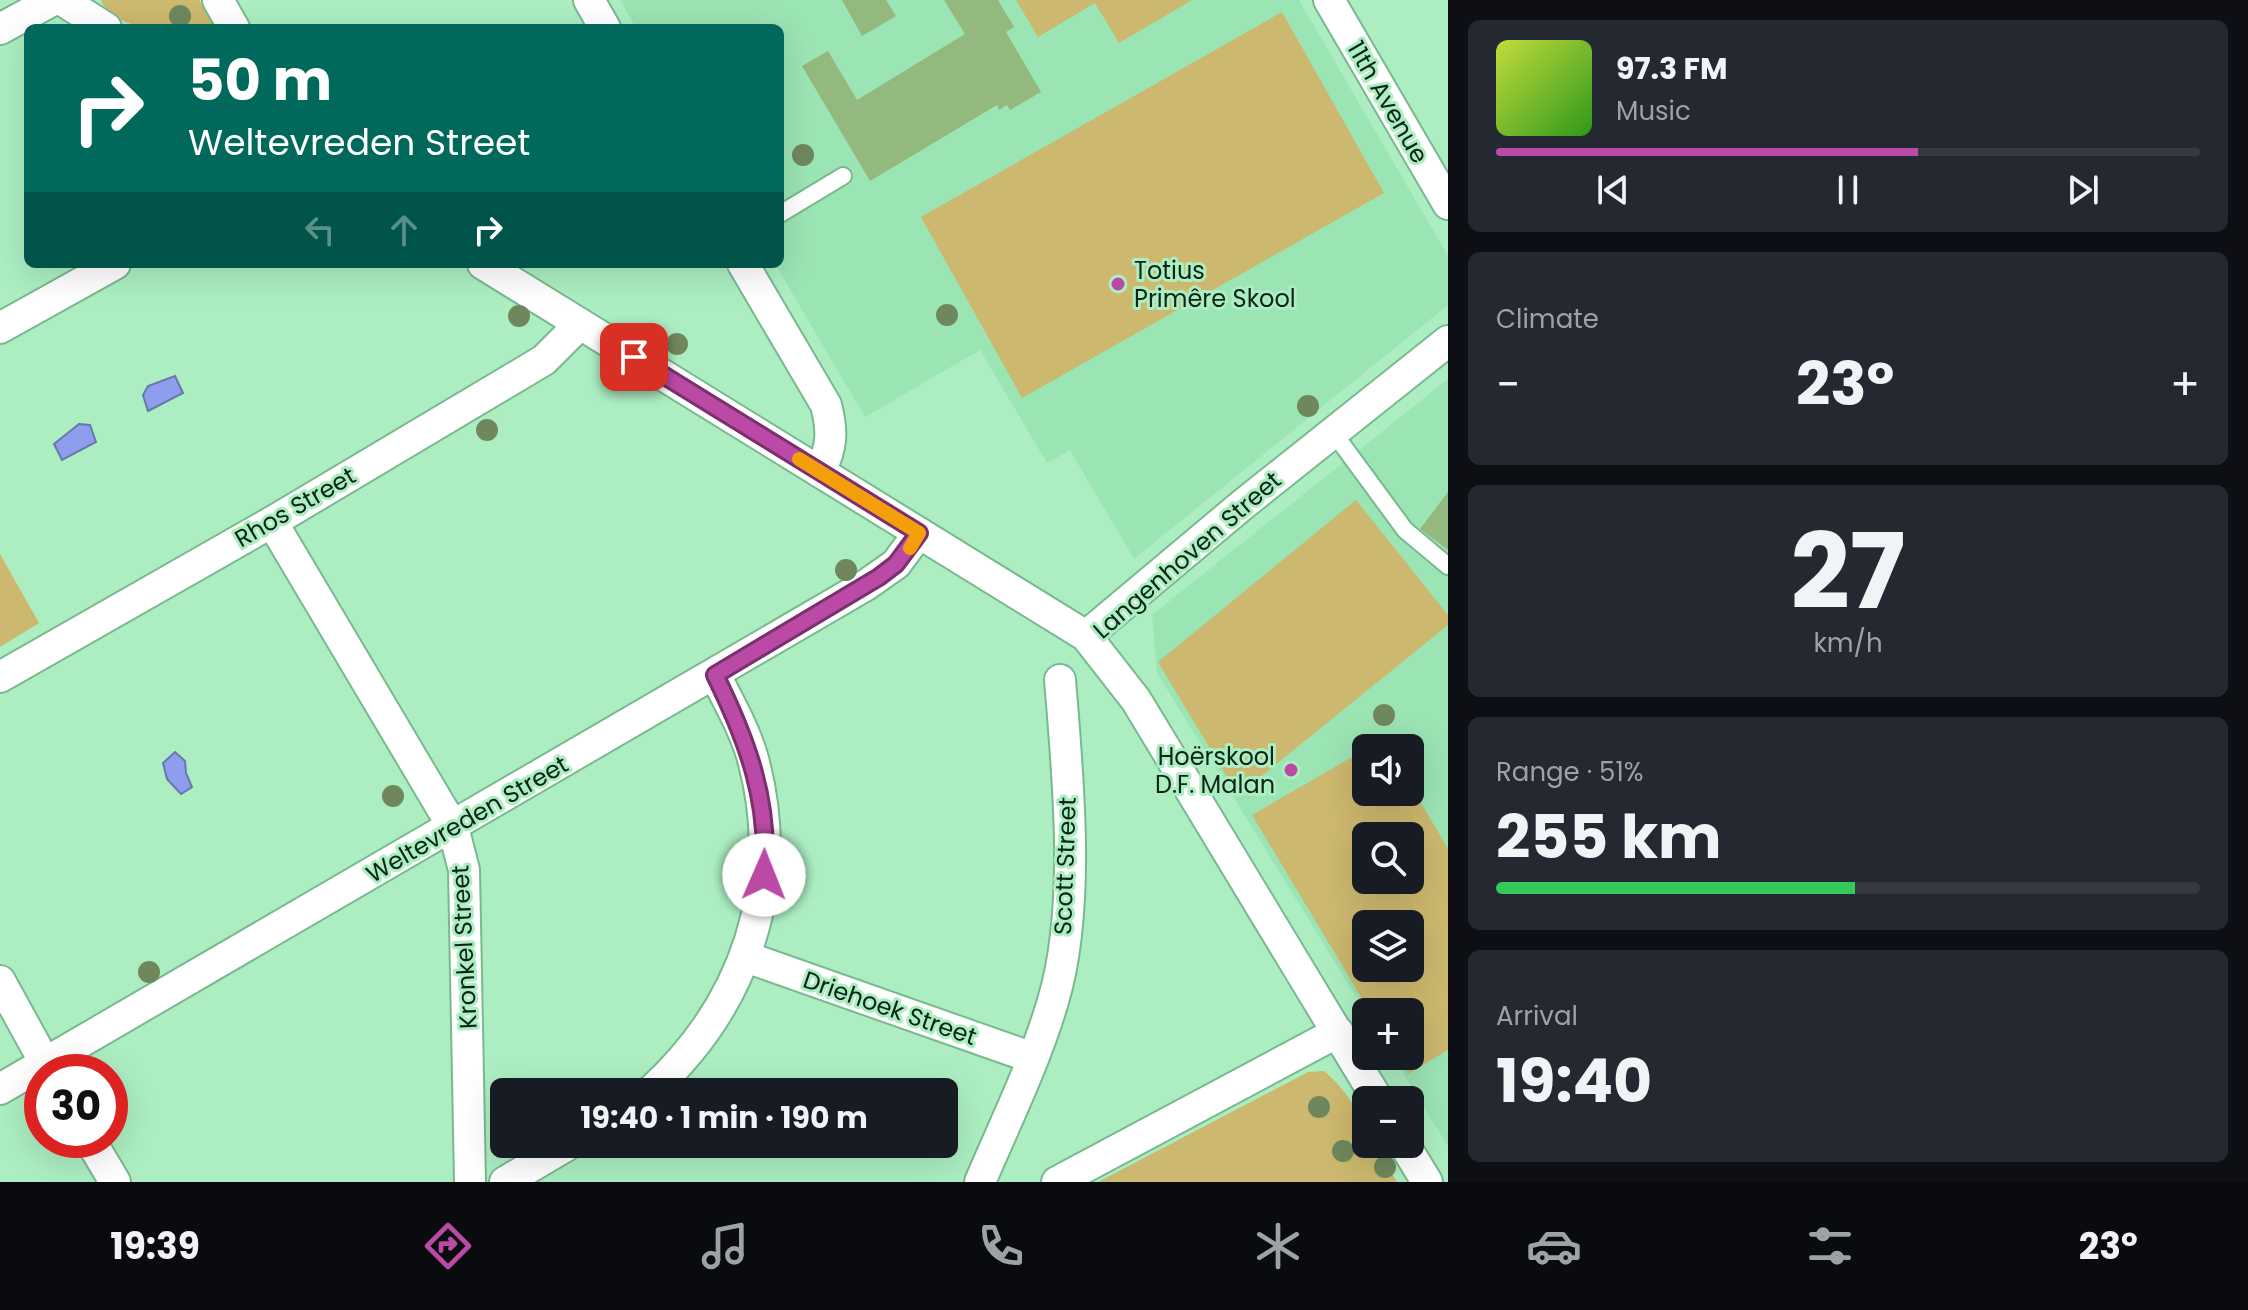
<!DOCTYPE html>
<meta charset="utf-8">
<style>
:root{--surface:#171b24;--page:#242831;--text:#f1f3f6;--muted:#9ea1a6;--line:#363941;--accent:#ba4aa6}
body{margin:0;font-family:Poppins,sans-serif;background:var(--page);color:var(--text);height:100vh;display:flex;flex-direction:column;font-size:30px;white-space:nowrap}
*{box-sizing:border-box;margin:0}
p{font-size:26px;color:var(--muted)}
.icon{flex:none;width:44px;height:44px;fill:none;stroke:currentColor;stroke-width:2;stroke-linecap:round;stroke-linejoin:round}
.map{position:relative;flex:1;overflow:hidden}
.side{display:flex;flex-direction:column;gap:20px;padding:20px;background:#0d0f14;width:800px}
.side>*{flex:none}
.guide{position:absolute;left:24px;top:24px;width:760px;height:244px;border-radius:12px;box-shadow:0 8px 32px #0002;background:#00695c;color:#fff;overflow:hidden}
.buttons{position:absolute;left:1352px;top:734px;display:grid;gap:16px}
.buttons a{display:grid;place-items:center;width:72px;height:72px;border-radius:12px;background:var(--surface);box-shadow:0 8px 32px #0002;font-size:40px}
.speed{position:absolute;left:24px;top:1054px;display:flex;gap:16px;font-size:40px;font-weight:700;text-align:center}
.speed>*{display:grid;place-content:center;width:104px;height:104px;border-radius:50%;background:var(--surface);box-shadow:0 8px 32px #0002;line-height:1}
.speed .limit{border:12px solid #d22;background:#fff;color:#111}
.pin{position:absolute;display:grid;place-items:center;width:68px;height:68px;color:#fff;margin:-34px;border-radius:16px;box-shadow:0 4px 12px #0006}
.me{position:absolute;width:88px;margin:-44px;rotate:1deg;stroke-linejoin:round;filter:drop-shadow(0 0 6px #0008)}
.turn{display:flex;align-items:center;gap:28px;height:168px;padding:0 32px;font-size:36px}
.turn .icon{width:104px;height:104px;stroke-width:2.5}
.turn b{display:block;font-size:56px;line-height:68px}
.lanes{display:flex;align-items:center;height:76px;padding:0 32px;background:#0003;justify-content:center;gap:40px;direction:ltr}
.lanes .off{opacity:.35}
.big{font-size:60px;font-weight:700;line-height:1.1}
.side .card{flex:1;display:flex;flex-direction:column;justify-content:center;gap:12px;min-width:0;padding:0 28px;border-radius:12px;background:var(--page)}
.side .dial{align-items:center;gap:0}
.dial b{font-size:104px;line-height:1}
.song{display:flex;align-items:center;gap:24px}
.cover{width:96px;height:96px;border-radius:12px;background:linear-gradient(135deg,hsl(70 70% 55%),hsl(110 70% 35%))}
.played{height:8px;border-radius:4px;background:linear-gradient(90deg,var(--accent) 60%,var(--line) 60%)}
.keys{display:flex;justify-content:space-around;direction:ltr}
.heat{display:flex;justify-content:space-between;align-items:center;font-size:44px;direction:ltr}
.charge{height:12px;border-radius:6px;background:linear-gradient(90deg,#34c759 51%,var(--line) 0)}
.trip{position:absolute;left:490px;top:1078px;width:468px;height:80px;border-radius:12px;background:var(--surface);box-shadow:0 8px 32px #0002;font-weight:700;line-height:80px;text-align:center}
.tab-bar{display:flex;height:128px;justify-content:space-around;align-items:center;background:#090b0e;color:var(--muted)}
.tab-bar .icon{width:56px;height:56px}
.tab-bar .selected{color:var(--accent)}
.tab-bar b{font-size:36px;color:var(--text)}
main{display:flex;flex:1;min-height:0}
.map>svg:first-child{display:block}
</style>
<main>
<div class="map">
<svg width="1448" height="1182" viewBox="0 0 1448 1182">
<rect width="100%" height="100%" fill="#aceec2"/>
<g fill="#9be4b4" fill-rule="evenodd">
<polygon points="620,0 1299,0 1448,256 1448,305 1134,559 1070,450 1047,463 980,350 865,417 775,264 780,264 780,28 636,28"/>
<path d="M1448,379V1146L1392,1056H1410V1012L1366,1013L1157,673L1152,615ZM1366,748H1410V792H1366ZM1366,836H1410V880H1366ZM1366,924H1410V968H1366Z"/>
</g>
<g fill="#ccb86e" fill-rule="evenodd">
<path d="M101,0H199L216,28C184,28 116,37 101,0Z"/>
<polygon points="1016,0 1192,0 1119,43 1095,3 1038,37"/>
<polygon points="1282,12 1384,193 1022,398 921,217"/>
<polygon points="1356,500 1448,615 1448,625 1238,795 1158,662"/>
<polygon points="0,554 39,623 0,647"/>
<path d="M1366,749V792H1410V784L1448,849V1050L1408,1074L1397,1056H1410V1012H1370L1252,815ZM1366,836H1410V880H1366ZM1366,924H1410V968H1366Z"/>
<path d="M1324,1071C1344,1087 1366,1118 1366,1144H1375L1397,1182H1098L1308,1072Z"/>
</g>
<g fill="#8e9ded" stroke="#6779ac" stroke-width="2">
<polygon points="175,376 183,393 148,411 143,395 148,386"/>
<polygon points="79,424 90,425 96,442 62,460 54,444"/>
<polygon points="175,752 185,761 186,773 192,787 181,794 167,779 163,763"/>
</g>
<g fill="#93b97e">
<polygon points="842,0 886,0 896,16 862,36"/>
<polygon points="944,0 998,0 1014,27 1006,32 1041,92 1010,110 1007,105 999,110 997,105 870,181 802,66 828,51 857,100 965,34"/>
<polygon points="1448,492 1448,550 1420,529"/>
</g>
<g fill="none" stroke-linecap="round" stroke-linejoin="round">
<g stroke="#79b98f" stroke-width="20">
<g id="service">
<polyline points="780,214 843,176"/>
<polyline points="1333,432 1405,530 1448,566"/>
</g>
</g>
<g stroke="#79b98f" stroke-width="34">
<g id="minor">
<polyline points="62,0 106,28"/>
<polyline points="218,0 234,28"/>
<polyline points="589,0 605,28"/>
<polyline points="1329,0 1448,204"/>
<polyline points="0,29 53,0"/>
<polyline points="483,264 1086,636 1136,700 1378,1100"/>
<path d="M743,264L826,405C833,432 832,447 820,472"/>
<polyline points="0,328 115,264"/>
<polyline points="272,522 453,827 464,870 470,1182"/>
<polyline points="1086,636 1241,506 1448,341"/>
<polyline points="0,677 272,522 544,360 580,324"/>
<polyline points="746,957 1033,1058"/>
<polyline points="0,981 50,1072"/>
<polyline points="0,1089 866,585 896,564 919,533"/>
<path d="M650,1092C745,1006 787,885 753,759C745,730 729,703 715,675"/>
<polyline points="90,1140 115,1182"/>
<polyline points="1404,1144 1427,1182"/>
<polyline points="505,1182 569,1144"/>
<path d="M980,1182C1005,1123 1035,1063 1053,1001C1081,909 1068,776 1060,680"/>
<polyline points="1057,1182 1338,1032"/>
</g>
</g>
<use href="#service" stroke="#fff" stroke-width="16"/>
<use href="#minor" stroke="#fff" stroke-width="30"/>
</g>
<g fill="#70875d">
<circle cx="180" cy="16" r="11"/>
<circle cx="803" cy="155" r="11"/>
<circle cx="947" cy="315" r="11"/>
<circle cx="519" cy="316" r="11"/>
<circle cx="677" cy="344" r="11"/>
<circle cx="1308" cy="406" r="11"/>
<circle cx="487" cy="430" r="11"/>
<circle cx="846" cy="570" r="11"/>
<circle cx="1384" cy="715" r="11"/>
<circle cx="393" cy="796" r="11"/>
<circle cx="149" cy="972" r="11"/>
<circle cx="1319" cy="1107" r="11"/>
<circle cx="1343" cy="1151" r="11"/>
<circle cx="1385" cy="1167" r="11"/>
</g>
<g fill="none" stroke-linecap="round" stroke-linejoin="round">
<g stroke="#79306c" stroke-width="20">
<path id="route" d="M634,357L919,533L896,564L879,577L715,675C747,740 770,801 764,875"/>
</g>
<use href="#route" stroke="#ba4aa6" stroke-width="14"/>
<polyline stroke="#f59e0b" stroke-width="14" points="799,459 919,533 910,548"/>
</g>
<g fill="#ba4aa6" stroke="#aceec2" stroke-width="3">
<circle cx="1118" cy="284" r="8"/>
<circle cx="1291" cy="770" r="8"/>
</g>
<g text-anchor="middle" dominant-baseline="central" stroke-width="6" stroke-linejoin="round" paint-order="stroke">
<g font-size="24" fill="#0b2616" stroke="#aceec2">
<text transform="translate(1388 102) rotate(60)">11th Avenue</text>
<text transform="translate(295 507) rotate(-30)">Rhos Street</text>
<text transform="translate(1187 555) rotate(-41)">Langenhoven Street</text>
<text transform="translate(467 819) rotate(-30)">Weltevreden Street</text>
<text transform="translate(1065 866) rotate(-88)">Scott Street</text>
<text transform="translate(464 947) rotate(-93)">Kronkel Street</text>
<text transform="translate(890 1008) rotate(19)">Driehoek Street</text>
</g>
<g font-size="24" fill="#0b2616" stroke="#aceec2" text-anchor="start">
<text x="1134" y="270">Totius<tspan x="1134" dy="28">Primêre Skool</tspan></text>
<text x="1275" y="756" text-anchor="end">Hoërskool<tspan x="1275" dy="28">D.F. Malan</tspan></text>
</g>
</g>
</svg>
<div class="buttons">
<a><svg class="icon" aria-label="sound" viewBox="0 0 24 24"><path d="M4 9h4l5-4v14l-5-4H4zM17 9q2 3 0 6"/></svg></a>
<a><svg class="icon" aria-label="search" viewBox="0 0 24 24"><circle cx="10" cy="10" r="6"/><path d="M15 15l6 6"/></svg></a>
<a><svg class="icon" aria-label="layers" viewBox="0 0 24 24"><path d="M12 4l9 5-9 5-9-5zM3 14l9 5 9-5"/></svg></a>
<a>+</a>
<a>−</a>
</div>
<div class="speed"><div class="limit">30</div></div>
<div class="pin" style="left:634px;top:357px;background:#d93025"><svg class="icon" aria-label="arrive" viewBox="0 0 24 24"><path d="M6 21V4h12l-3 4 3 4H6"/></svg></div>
<svg class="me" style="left:764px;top:875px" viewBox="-20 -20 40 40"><circle r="19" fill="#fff"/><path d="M0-13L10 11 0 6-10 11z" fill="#ba4aa6"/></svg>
<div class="trip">19:40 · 1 min · 190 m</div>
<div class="guide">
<div class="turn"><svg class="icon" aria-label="right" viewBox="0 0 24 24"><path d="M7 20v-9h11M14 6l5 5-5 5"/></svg><div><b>50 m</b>Weltevreden Street</div></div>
<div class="lanes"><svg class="icon off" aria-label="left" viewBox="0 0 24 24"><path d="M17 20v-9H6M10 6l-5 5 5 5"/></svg><svg class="icon off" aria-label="ahead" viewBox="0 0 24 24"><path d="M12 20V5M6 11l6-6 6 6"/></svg><svg class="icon" aria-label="right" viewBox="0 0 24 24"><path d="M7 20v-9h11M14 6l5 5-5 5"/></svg></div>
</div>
</div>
<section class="side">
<div class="card">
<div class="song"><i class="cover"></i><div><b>97.3 FM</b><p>Music</p></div></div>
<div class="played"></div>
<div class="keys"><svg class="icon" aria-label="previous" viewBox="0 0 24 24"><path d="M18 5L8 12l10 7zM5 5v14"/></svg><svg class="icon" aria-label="pause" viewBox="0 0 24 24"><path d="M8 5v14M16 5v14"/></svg><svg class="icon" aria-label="next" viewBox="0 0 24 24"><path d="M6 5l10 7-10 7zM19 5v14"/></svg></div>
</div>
<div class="card"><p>Climate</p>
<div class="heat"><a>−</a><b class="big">23°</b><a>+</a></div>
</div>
<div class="card dial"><b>27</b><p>km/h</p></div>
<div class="card"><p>Range · 51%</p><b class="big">255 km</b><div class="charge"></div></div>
<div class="card"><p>Arrival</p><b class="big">19:40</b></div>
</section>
</main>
<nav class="tab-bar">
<b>19:39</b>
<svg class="icon selected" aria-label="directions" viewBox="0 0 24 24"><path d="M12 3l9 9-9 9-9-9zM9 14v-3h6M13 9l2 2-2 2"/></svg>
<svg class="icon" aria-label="music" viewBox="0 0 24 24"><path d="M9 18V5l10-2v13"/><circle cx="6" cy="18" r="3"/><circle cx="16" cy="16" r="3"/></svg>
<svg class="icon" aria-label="phone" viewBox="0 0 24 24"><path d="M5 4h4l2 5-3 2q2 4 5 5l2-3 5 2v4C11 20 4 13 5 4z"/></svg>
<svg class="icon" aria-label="climate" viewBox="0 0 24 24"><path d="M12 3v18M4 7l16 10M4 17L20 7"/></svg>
<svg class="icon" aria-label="car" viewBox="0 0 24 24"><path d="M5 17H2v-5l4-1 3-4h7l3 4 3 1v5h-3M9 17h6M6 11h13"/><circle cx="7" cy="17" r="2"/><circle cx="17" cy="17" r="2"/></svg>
<svg class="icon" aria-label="filters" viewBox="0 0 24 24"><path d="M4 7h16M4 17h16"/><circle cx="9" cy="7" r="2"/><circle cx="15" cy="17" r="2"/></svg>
<b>23°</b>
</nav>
